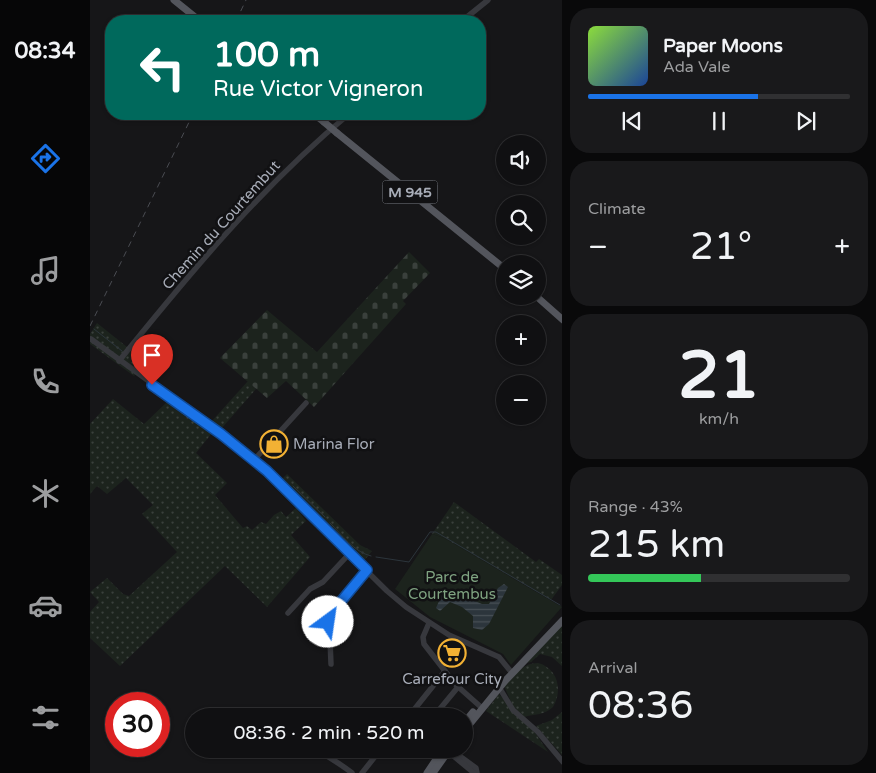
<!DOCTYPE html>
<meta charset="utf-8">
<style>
:root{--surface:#101012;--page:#19191b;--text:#f1f3f6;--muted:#9c9d9f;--line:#303032;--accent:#1a73e8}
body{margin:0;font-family:"Varela Round",sans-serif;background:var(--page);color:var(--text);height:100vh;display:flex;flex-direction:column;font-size:19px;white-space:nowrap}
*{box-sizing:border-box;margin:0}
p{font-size:16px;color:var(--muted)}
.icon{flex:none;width:28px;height:28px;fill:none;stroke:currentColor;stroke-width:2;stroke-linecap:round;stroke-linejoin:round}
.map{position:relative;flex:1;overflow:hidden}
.details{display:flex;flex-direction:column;gap:8px;padding:8px;background:#09090a;width:314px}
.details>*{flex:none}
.hud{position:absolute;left:15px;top:15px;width:381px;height:105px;border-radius:20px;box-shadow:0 1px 4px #0004,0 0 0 1px var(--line);background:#00695c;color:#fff;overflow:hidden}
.tools{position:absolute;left:406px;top:135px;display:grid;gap:10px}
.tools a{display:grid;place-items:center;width:50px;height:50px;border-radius:50%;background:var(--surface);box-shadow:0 1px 4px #0004,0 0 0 1px var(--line);font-size:25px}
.speed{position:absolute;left:15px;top:692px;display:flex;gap:10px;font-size:25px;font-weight:700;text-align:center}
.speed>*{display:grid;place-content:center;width:65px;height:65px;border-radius:50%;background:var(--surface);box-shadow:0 1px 4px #0004,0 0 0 1px var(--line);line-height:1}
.speed .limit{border:8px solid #d22;background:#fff;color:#111}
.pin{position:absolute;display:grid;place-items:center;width:42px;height:42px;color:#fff;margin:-51px -21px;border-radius:50% 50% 50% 0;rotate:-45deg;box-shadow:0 0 5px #0007}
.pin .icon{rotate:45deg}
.me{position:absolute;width:55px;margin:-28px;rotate:31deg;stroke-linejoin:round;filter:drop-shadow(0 0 4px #0008)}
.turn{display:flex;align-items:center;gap:18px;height:105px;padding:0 25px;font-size:22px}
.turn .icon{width:65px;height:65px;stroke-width:2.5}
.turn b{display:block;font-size:35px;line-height:42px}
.big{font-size:38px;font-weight:600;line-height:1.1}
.details .card{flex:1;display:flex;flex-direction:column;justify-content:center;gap:8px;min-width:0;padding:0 18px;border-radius:20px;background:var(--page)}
.details .dial{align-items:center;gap:0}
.dial b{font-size:65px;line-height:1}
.song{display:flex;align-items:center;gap:15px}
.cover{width:60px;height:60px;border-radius:8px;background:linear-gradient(135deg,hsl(90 70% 55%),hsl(220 70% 35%))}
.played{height:5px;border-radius:2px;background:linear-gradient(90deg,var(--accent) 65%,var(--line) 65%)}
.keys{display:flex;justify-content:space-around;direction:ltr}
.heat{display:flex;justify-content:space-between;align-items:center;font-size:28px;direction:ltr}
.charge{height:8px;border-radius:4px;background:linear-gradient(90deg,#34c759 43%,var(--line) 0)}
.trip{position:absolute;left:95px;top:708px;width:288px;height:50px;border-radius:25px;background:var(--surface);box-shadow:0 1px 4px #0004,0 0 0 1px var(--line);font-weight:600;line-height:50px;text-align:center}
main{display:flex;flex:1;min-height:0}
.dock{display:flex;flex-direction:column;width:90px;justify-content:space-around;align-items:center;background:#060607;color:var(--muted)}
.dock .icon{width:35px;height:35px}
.dock .on{color:var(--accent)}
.dock b{font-size:22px;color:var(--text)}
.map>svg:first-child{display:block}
</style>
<main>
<nav class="dock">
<b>08:34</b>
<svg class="icon on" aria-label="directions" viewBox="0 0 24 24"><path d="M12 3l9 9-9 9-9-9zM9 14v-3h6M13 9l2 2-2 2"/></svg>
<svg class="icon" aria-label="music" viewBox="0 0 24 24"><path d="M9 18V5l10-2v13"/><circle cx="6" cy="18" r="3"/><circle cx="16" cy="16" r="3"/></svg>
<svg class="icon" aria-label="phone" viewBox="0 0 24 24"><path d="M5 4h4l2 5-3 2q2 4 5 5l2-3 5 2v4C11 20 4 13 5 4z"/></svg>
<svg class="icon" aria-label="climate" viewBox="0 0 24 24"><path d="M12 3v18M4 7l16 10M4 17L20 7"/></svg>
<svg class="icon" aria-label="car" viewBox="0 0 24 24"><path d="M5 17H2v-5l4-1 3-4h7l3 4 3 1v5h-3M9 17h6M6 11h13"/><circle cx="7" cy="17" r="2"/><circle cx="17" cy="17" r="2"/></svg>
<svg class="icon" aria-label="filters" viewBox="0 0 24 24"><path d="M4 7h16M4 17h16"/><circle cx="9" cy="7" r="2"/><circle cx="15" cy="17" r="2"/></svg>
</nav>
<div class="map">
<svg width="473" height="773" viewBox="0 0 473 773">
<defs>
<pattern id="grass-dots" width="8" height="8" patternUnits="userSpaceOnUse" patternTransform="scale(1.25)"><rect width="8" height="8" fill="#1c231d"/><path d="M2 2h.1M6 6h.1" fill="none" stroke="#3a403c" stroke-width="1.8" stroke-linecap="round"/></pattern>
<pattern id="cemetery-stones" width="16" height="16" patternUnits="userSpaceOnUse" patternTransform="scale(1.25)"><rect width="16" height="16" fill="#1c231d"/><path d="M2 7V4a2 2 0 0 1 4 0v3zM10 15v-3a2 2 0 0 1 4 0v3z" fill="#3a403c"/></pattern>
<pattern id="water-rules" width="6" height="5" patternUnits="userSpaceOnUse" patternTransform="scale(1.25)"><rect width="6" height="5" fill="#2c353c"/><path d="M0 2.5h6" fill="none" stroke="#485056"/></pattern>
</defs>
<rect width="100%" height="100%" fill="#161618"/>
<g fill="url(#grass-dots)">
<polygon points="7,323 42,351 41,355 58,368 55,373 50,369 44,376 0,344 0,334"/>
<polygon points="158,381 166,389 131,429 121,422"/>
<polygon points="23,399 54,424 77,402 122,433 106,453 137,483 125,495 153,528 157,526 162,530 171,522 176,524 184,515 191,511 196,517 206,508 216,521 201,535 220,557 177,607 135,566 30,666 0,638 0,612 9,602 0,592 17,578 33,594 39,596 87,552 52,514 63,505 36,478 17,494 7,486 0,494 0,424"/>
<polygon points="197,474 270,545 282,551 273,562 223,516 191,480"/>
<polygon points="364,502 446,562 449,559 472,575 472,585 461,600 354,538 342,534"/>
<polygon points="472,623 472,666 462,657 450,654 441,662 436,663"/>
<path d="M448,663C468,668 473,691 463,707C455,715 444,714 434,717L423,706L414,686C423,676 432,663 448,663Z"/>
<polygon points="409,694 446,734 458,752 396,711"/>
<polygon points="472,712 472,755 446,726 462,720"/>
</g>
<polygon fill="url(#cemetery-stones)" points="319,252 340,273 313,301 316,304 224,407 196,381 177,398 130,358 177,310 227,352"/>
<polygon fill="#1c231d" points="342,534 354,538 472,607 421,665 413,654 340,617 305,589"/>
<polygon fill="url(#water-rules)" points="414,584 418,587 399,624 392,630 383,628 383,616 372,607 360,602 350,611 346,608 353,592 357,589 392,604 399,604 408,588"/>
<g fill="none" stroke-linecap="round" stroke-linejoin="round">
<g stroke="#2c353c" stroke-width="1">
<polyline points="4,329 32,351"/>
<polyline points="203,486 235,517"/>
<path d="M240,523C252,535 264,552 281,556"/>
<polyline points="286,557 319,562 340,532 346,532 470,605"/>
</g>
<g stroke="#37383d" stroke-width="5.5">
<polyline points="372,21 398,0"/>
<polyline points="1,339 137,438 172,466 195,487 216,511 297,591 316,607 359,635 409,657 422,673"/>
<path d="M29,361C100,273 172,186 259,114"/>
<polyline points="164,460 216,403"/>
<polyline points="198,613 220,589 233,582 260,553"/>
<polyline points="339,623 333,637 334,644 365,684 392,708"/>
<polyline points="241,664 239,617 277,570"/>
<polyline points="407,684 423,710 448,732 473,762"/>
<polyline points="319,716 355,671"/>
<polyline points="344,716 368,687"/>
<path d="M227,749C239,758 251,764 262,773"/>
<polyline points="360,749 386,768 387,773"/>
<polyline points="360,749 361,754 384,773"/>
<polyline points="272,773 291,749"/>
</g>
<g stroke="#53555c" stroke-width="7">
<polyline points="84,0 110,21"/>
<polyline points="224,114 234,122"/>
<polyline points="247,133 415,269"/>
<polyline points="446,296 473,320"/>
<polyline points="374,723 383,712"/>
<polyline points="374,731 415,681 473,620"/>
<polyline points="337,773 353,749"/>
<polyline points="343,773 360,749"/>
</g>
<g stroke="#4a4c52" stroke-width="1" stroke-dasharray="6 5" stroke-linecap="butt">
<polyline points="146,21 156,0"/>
<polyline points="0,326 103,114"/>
</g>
<polyline stroke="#53555c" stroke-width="7" points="234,122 247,133"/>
</g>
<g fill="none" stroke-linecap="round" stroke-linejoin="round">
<g stroke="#114b97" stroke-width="12">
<polyline id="route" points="62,385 131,434 177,471 277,570 243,611 238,622"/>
</g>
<use href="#route" stroke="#1a73e8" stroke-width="9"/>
</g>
<defs>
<g id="shop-ring" transform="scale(1.4375)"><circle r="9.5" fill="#111113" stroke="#f2b134" stroke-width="1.5"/><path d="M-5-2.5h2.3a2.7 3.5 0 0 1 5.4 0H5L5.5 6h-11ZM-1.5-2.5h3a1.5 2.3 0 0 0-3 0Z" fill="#f2b134"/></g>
<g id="supermarket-ring" transform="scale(1.4375)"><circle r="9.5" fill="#111113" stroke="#f2b134" stroke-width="1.5"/><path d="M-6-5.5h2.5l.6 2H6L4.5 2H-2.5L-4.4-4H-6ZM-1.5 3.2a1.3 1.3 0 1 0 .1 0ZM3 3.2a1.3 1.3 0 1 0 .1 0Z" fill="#f2b134"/></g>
</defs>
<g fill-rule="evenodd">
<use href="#shop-ring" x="184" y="444"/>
<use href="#supermarket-ring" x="362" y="653"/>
</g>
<g text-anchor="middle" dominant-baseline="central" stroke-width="5" stroke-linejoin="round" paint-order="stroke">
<rect fill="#111113" stroke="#7b7e86" stroke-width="1" x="292.5" y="180.5" width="55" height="23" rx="4"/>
<g font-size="14" font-weight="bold" fill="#a8adb8">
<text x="320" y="192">M 945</text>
</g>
<g font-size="15" fill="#a8adb8" stroke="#111113">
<text transform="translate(131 225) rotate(-48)">Chemin du Courtembut</text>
</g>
<g font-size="15" fill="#a8adb8" stroke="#111113" text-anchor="start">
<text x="203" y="444">Marina Flor</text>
<text x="362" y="679" text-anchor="middle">Carrefour City</text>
</g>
<g font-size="15" fill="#7fa381" stroke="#111113">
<text x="362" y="577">Parc de<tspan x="362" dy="17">Courtembus</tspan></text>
</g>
</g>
</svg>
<div class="tools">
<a><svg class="icon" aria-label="sound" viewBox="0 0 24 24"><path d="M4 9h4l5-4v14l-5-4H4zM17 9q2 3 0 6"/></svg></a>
<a><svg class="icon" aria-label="search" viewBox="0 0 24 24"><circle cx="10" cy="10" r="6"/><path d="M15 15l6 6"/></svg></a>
<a><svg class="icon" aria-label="layers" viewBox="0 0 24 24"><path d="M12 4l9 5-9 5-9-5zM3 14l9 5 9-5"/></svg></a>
<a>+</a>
<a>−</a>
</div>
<div class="speed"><div class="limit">30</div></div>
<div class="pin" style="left:62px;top:385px;background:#d93025"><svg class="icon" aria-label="arrive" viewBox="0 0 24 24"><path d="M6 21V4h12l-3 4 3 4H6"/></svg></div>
<svg class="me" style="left:238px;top:622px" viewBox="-20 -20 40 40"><circle r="19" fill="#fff"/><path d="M0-13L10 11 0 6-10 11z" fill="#1a73e8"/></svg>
<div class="trip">08:36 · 2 min · 520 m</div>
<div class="hud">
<div class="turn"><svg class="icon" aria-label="left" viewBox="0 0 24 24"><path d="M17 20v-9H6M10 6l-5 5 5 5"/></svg><div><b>100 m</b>Rue Victor Vigneron</div></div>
</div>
</div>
<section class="details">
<div class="card">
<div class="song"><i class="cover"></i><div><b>Paper Moons</b><p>Ada Vale</p></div></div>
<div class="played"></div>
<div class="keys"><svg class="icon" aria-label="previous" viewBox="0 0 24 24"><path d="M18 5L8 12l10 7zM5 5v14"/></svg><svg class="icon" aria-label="pause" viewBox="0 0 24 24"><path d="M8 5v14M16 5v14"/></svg><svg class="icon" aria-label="next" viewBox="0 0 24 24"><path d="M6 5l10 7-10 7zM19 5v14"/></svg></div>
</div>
<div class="card"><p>Climate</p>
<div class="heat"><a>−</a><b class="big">21°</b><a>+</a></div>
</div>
<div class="card dial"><b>21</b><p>km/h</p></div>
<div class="card"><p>Range · 43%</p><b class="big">215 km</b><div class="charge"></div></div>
<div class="card"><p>Arrival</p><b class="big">08:36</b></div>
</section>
</main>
